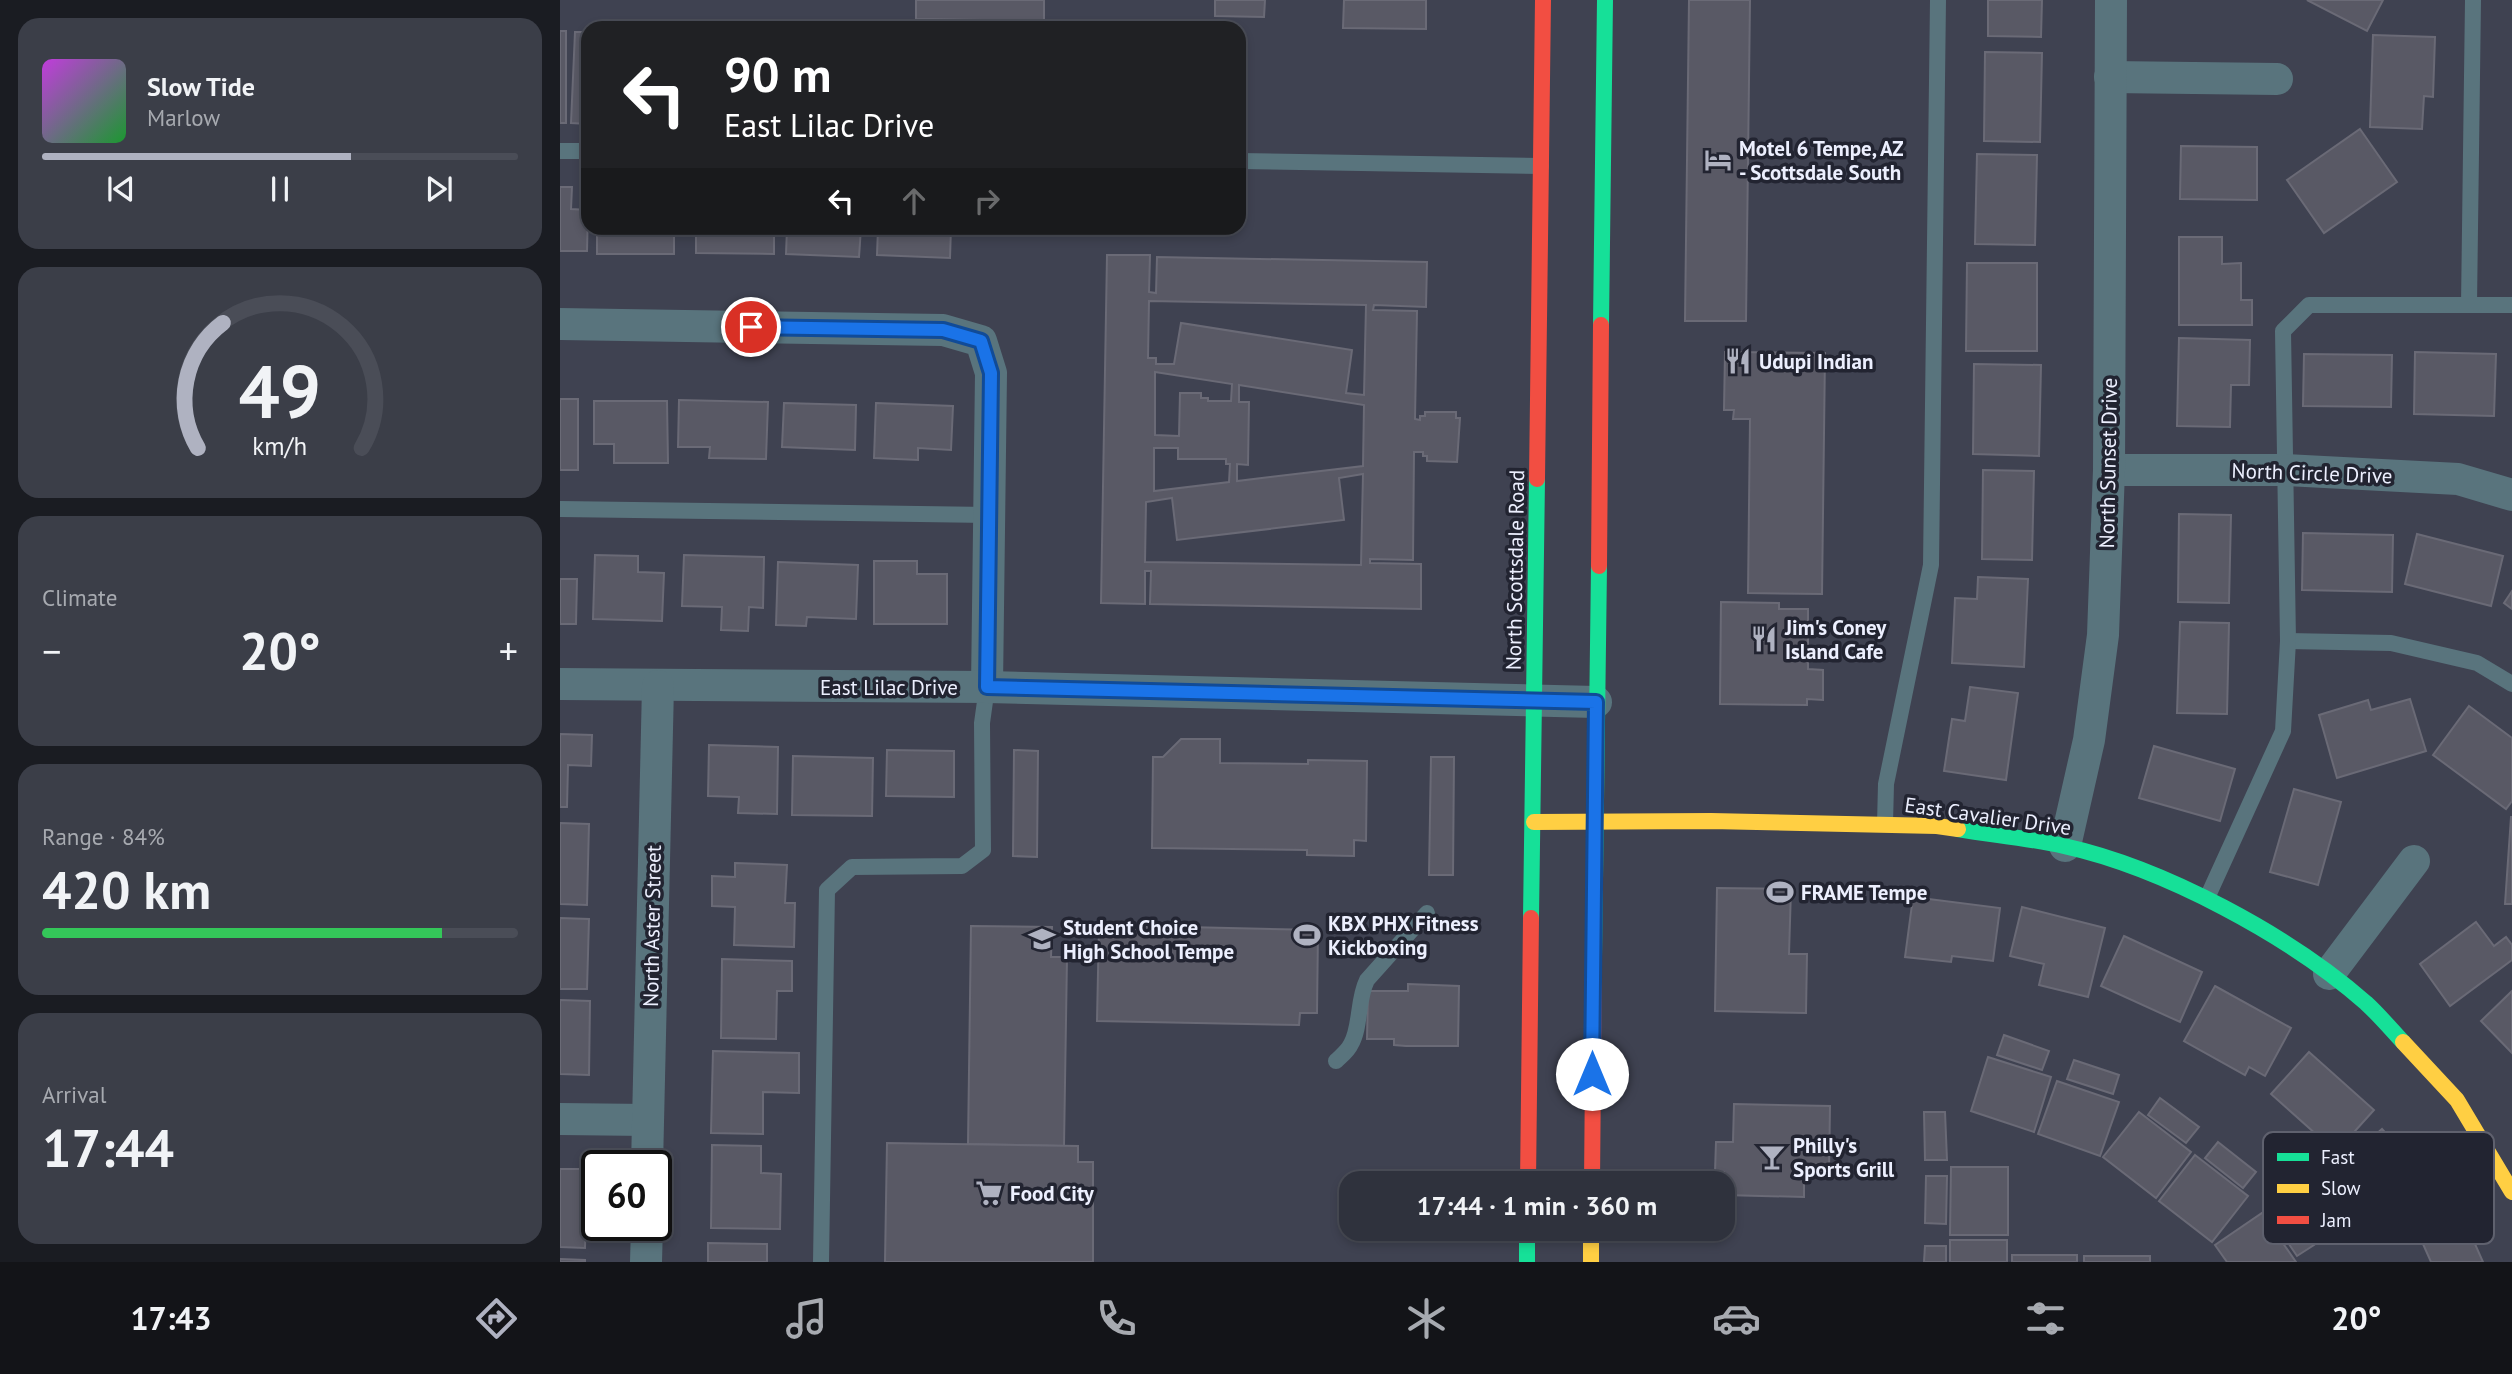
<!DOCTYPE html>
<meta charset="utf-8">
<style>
:root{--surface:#2f323d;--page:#3b3e48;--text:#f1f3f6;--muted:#a7aab0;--line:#4a4d57;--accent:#afb2c1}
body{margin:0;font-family:"PT Sans",sans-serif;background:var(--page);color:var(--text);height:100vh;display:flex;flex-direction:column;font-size:26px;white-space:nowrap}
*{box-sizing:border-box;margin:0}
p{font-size:23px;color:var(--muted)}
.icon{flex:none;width:38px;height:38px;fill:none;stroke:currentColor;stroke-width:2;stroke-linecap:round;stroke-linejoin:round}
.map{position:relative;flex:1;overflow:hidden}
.details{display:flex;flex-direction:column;gap:18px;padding:18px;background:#1a1c22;width:560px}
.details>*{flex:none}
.guide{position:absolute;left:21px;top:21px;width:665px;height:214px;border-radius:21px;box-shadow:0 4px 10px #0003,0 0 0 2px var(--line);background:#202124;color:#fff;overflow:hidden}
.speed{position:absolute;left:21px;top:1150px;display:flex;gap:14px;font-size:35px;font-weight:700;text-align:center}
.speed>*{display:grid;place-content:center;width:91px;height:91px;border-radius:50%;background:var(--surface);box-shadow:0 4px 10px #0003,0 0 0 2px var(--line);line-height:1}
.speed .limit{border:4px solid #111;border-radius:10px;background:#fff;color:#111}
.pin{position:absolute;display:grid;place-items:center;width:60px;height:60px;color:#fff;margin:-30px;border:4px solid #fff;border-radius:50%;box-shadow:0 2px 7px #0007}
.me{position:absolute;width:77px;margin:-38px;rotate:0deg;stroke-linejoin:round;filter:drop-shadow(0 0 5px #0008)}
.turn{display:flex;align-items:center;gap:24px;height:147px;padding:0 28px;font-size:32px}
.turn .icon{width:91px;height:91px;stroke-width:2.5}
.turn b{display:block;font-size:49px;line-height:60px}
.lanes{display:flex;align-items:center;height:66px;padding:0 28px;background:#0003;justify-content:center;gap:35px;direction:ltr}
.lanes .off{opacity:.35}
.big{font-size:52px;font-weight:700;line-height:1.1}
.details .widget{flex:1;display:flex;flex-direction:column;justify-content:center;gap:10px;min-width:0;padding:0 24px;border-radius:21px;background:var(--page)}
.details .dial{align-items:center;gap:0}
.dial svg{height:182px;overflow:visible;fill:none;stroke:var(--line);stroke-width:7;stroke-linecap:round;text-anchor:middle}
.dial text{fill:var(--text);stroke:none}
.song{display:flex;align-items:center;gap:21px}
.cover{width:84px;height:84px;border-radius:10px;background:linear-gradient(135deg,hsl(290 70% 55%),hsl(130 70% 35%))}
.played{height:7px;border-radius:4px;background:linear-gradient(90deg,var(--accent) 65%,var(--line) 65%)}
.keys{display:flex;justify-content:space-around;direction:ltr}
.heat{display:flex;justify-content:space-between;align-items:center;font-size:38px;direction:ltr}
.charge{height:10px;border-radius:5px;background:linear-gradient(90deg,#34c759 84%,var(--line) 0)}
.trip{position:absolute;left:779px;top:1171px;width:396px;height:70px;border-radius:21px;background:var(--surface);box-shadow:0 4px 10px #0003,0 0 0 2px var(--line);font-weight:700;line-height:70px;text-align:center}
.menu{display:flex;height:112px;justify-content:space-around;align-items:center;background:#131418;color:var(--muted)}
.menu .icon{width:49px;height:49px}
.menu .active{color:var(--accent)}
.menu b{font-size:32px;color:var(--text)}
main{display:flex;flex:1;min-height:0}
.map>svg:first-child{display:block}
</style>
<main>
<section class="details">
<div class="widget">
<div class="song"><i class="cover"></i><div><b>Slow Tide</b><p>Marlow</p></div></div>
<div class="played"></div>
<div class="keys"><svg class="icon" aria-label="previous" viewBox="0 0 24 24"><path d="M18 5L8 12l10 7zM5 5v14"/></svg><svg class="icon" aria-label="pause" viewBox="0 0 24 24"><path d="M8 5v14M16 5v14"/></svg><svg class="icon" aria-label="next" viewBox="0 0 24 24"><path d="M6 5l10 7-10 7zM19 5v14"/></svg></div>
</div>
<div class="widget dial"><svg viewBox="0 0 100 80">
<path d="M14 69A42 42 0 1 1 86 69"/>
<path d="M14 69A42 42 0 0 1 25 14" stroke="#afb2c1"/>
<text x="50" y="56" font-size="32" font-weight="700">49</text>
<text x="50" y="72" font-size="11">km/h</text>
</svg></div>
<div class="widget"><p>Climate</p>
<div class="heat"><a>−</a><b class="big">20°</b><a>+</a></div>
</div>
<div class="widget"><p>Range · 84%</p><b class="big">420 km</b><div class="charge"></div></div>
<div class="widget"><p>Arrival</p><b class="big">17:44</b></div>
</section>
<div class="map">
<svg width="1952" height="1262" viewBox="0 0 1952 1262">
<rect width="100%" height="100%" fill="#3f4251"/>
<g fill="#595965" stroke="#6a6a76" stroke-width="2" fill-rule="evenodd">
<polygon points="356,0 484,0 484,21 356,19"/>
<polygon points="655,0 705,0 704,17 655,16"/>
<polygon points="784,0 866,0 866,29 783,28"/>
<polygon points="1129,0 1190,0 1186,321 1125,321"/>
<polygon points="1428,0 1482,0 1481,37 1428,36"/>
<polygon points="1747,0 1823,0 1807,31"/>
<rect x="0" y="31" width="6" height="92"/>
<polygon points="15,32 28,32 28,124 11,123"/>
<polygon points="1813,35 1875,37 1873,97 1864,96 1862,129 1810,127"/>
<polygon points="1425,52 1482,53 1480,142 1424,141"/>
<polygon points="1800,129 1837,182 1764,233 1727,180"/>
<polygon points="1621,146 1697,147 1697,200 1620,199"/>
<polygon points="1417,154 1477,155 1475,245 1415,244"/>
<polygon points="0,187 12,187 11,209 28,210 27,251 0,251"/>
<rect x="37" y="228" width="77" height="26"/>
<polygon points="136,228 214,228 214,254 136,253"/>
<polygon points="227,228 301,228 299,257 226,254"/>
<polygon points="318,228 391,228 390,258 317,255"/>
<polygon points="1619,237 1662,237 1662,264 1681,263 1681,300 1692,300 1692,325 1619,325"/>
<path d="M547,255H590L589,292L596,293L597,257L867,262L866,307L814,305L813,310L857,311L855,419L860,420V416H865V412H896V418H900L897,462L867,461V456H863V452H854L853,560L810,559V563L861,564V609L590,604L591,571H585V604L541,603ZM589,301L806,305L804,395L786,393L792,350L621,323L614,364H596V358H588ZM595,372L672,384L671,401H648V398H641V393H620L619,436L595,435ZM679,385L804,405L803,466L677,481V464L688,465L689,402H679ZM594,448H618V459H666V464H670L669,482L594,491ZM803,474L801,565L585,562L586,502L612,498L617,540L784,520L779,478Z"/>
<polygon points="1407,263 1477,263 1477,351 1406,351"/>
<polygon points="1619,338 1690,340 1689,385 1671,385 1670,427 1617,426"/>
<polygon points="1165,352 1265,353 1262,594 1188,593 1190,419 1173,419 1174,410 1164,410"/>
<polygon points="1855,352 1936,354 1934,416 1854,414"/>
<polygon points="1744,354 1832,355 1831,407 1743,406"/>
<polygon points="1414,364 1481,365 1479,456 1413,454"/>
<rect x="0" y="399" width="18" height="71"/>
<polygon points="119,400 208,402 206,459 149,458 150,447 118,447"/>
<polygon points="34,401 107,401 108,463 54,463 54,444 34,444"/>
<polygon points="224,403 296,405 295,450 222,447"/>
<polygon points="316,403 393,406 391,450 358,448 358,460 314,458"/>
<polygon points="1423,470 1474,471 1472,560 1422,559"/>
<polygon points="1619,514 1671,515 1669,603 1618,602"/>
<polygon points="1743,533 1833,535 1832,592 1742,590"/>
<polygon points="1857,534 1943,556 1931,606 1845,584"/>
<polygon points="35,555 78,556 78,572 104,573 102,621 33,619"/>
<polygon points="124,555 204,557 203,608 189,607 188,631 161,630 162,607 122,606"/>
<polygon points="314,561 357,561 357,574 387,574 387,624 314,624"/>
<polygon points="218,562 298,565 296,619 247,617 246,626 216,625"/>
<polygon points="1418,577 1468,579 1464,667 1392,663 1395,598 1417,599"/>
<polygon points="0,579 17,579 16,624 0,624"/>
<polygon points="1952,591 1952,609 1944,603"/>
<polygon points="1161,602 1219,603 1219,609 1248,609 1248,669 1263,670 1263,700 1247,699 1247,705 1160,704"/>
<polygon points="1620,622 1669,623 1667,714 1617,713"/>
<polygon points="1410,687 1458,693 1446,780 1384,771 1392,719 1405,721"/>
<polygon points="1850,699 1866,751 1777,778 1759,715 1808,700 1811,710"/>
<polygon points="1909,706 1952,738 1952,801 1946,809 1873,755"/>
<polygon points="0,734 32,735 31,766 8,765 7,807 0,807"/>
<polygon points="621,739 660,739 660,763 748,764 748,760 807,761 806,841 794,840 794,856 747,855 747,850 592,848 593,757 603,757"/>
<polygon points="149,745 218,747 217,814 178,813 179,797 148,796"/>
<polygon points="1594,746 1675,769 1660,821 1579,798"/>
<polygon points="327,750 394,751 394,797 326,796"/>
<polygon points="454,750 478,751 477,857 453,856"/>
<polygon points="233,756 313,758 312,816 232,815"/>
<polygon points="871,757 894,757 893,875 869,875"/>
<polygon points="1734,789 1781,802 1758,885 1710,872"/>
<polygon points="1951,817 1952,817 1952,904 1945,904"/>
<polygon points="0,823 29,824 27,905 0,904"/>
<polygon points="175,863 227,865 225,903 235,903 234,947 174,945 175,907 152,906 152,876 175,877"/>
<polygon points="1157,888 1231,889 1229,954 1247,954 1246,1013 1155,1011"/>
<polygon points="1353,897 1440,908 1433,961 1392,956 1391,962 1345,957"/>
<polygon points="1462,907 1545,928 1528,997 1479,985 1484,964 1450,956"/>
<polygon points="0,918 29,919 27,989 0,989"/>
<polygon points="1916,922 1934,946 1946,937 1952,945 1952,960 1890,1006 1860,964"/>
<polygon points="539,925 758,930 757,1013 740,1013 739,1025 537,1021"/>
<polygon points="411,926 492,927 491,957 507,957 504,1146 408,1144"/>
<polygon points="1564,936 1642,972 1620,1022 1541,986"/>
<polygon points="162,959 232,961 232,991 217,991 216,1039 161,1038"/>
<polygon points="848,984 899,986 898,1046 846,1046 834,1045 834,1039 807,1039 808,991 848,991"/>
<polygon points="1655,986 1731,1028 1705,1076 1689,1067 1685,1075 1624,1041"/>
<polygon points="1952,991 1952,1053 1921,1021"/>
<polygon points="0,1000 30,1001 29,1075 0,1074"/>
<polygon points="1444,1035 1489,1051 1482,1070 1437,1055"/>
<polygon points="153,1051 239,1053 239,1093 203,1092 203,1134 151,1133"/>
<polygon points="1749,1052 1814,1110 1776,1152 1711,1094"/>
<polygon points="1428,1057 1491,1077 1474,1132 1411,1111"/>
<polygon points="1514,1060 1559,1075 1553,1094 1507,1079"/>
<polygon points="1497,1081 1559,1102 1540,1156 1478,1134"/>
<polygon points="1600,1098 1639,1127 1626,1143 1588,1115"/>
<polygon points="1174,1104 1270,1106 1269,1172 1244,1171 1244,1197 1164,1195 1164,1172 1155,1172 1156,1142 1173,1142"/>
<polygon points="1364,1112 1385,1112 1387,1160 1365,1160"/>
<polygon points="1579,1112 1631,1152 1596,1198 1543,1157"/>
<polygon points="1822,1129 1872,1185 1827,1225 1809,1205 1818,1196 1786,1161"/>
<polygon points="1658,1142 1696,1172 1683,1188 1645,1158"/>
<polygon points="327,1143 518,1146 518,1162 533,1162 533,1262 325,1262"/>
<polygon points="152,1145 201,1146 201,1173 221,1174 220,1229 151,1228"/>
<polygon points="1635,1155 1688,1196 1652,1242 1599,1201"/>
<polygon points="1391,1167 1448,1167 1448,1235 1390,1235"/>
<polygon points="0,1169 27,1169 25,1248 0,1247"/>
<polygon points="1366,1176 1387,1176 1386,1224 1365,1223"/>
<polygon points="1727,1205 1754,1245 1737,1256 1710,1216"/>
<polygon points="1899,1208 1923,1262 1871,1262 1855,1226"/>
<polygon points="1702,1213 1736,1262 1667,1262 1655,1245"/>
<rect x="1390" y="1240" width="57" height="22"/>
<polygon points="148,1243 207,1244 207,1262 148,1262"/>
<polygon points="1365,1246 1386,1246 1386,1262 1364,1262"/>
<rect x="1452" y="1255" width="65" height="7"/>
<rect x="1524" y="1256" width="66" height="6"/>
<polygon points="0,1259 25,1260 25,1262 0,1262"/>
</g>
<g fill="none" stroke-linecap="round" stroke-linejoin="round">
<g stroke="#59747d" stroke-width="16">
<polyline points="0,151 28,151"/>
<polyline points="679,161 981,166"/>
<polyline points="1909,305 1913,0"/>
<polyline points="0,509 429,515"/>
<polyline points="1728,641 1831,643 1917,663 1952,684"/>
<polyline points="1325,824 1326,784 1371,565 1378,0"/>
<polyline points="1647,898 1723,731 1728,641 1723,331 1749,305 1952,305"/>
<path d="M776,1061C781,1056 788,1051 791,1044C801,1027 797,1000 807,980L867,913"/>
<polyline points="968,1180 1032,1182"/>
<polyline points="261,1262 267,890 292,867 402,866 423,850 422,723 427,687"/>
</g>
<g stroke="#59747d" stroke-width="32">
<polyline points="1550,77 1717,79"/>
<polyline points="0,324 383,330 421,341 431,373 427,687"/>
<polyline points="1549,470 1725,470 1898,479 1952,495"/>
<polyline points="0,684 427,687 1036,702"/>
<polyline points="1505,846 1529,740 1543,635 1549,470 1551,0"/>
<polyline points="1769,974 1854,861"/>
<polyline points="0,1119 87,1120"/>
<polyline points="87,1166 98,686"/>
<polyline points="86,1262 87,1225"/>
</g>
<g stroke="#16e098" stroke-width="16">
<polyline points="1041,325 1045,0"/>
<path d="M1398,829C1433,835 1469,838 1504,846C1604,868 1730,936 1806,1003C1819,1015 1831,1029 1843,1042"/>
<polyline points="971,918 977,479"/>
<polyline points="1034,958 1039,566"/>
<polyline points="967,1228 967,1262"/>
</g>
<g stroke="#ffcf43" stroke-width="16">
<polyline points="974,822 1151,821 1377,826 1398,829"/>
<polyline points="1843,1042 1897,1100 1952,1192"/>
<polyline points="1031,1228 1031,1262"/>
</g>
<g stroke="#f24e42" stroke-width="16">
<polyline points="977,479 983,0"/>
<polyline points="1039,566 1041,325"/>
<polyline points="968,1183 971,918"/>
<polyline points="1032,1183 1034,958"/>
</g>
</g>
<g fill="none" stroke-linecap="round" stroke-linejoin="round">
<g stroke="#114b97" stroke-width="18">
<polyline id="route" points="191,327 383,330 421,341 431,373 427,687 1036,702 1032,1074"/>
</g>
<use href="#route" stroke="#1a73e8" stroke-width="12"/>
</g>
<defs>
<g id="hotel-bare" transform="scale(2.1)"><path d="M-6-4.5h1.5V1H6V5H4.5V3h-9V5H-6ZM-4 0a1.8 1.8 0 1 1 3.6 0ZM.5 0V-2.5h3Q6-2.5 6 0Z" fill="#afb2c1" stroke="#222431" stroke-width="2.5" paint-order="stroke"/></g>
<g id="restaurant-bare" transform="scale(2.1)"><path d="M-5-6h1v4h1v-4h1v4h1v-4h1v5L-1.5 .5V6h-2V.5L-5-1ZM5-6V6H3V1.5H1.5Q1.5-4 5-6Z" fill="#afb2c1" stroke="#222431" stroke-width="2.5" paint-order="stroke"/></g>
<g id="stadium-bare" transform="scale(2.1)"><path d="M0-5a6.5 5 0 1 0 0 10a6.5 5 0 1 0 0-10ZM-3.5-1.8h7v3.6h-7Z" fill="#afb2c1" stroke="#222431" stroke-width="2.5" paint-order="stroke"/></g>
<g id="school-bare" transform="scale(2.1)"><path d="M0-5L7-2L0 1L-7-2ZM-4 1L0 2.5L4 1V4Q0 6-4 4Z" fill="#afb2c1" stroke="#222431" stroke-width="2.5" paint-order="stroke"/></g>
<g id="bar-bare" transform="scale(2.1)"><path d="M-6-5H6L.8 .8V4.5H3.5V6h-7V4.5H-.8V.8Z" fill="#afb2c1" stroke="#222431" stroke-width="2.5" paint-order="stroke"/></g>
<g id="supermarket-bare" transform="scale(2.1)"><path d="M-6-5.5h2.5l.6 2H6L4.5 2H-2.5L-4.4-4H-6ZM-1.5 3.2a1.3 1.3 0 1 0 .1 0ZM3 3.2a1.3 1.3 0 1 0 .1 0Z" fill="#afb2c1" stroke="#222431" stroke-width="2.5" paint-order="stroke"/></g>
</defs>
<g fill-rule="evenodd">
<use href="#hotel-bare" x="1158" y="160"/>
<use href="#restaurant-bare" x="1178" y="361"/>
<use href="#restaurant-bare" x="1204" y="639"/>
<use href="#stadium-bare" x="1220" y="892"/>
<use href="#stadium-bare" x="747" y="935"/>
<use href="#school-bare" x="482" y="939"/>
<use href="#bar-bare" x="1212" y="1157"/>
<use href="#supermarket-bare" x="429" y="1193"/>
</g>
<g text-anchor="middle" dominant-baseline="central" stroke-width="7" stroke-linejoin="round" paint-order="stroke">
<g font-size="21" font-weight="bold" fill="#eceffe" stroke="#222431" text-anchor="start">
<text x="1179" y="148">Motel 6 Tempe, AZ<tspan x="1179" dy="24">- Scottsdale South</tspan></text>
<text x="1199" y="361">Udupi Indian</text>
<text x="1225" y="627">Jim's Coney<tspan x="1225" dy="24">Island Cafe</tspan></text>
<text x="1241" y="892">FRAME Tempe</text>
<text x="768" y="923">KBX PHX Fitness<tspan x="768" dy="24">Kickboxing</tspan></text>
<text x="503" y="927">Student Choice<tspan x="503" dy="24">High School Tempe</tspan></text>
<text x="1233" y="1145">Philly's<tspan x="1233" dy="24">Sports Grill</tspan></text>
<text x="450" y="1193">Food City</text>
</g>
<g font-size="21" fill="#eceffe" stroke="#222431">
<text transform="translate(1548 463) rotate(-89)">North Sunset Drive</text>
<text transform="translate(1752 473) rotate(2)">North Circle Drive</text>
<text transform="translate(955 570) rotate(-89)">North Scottsdale Road</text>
<text x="329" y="687">East Lilac Drive</text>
<text transform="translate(1428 816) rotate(8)">East Cavalier Drive</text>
<text transform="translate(92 926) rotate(-89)">North Aster Street</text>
</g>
</g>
<rect x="1703" y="1132" width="231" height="112" rx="10" fill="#222431" stroke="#5f616e" stroke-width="2"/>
<rect x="1717" y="1153" width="32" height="8" fill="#16e098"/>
<rect x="1717" y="1184" width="32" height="9" fill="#ffcf43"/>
<rect x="1717" y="1216" width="32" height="8" fill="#f24e42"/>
<g font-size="19" fill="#eceffe">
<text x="1761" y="1164">Fast</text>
<text x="1761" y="1195">Slow</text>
<text x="1761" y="1227">Jam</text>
</g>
</svg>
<div class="speed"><div class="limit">60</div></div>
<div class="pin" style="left:191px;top:327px;background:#d93025"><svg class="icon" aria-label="arrive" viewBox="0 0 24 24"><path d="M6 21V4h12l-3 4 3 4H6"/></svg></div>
<svg class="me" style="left:1032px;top:1074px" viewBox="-20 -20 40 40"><circle r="19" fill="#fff"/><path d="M0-13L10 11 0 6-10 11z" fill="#1a73e8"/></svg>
<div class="trip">17:44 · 1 min · 360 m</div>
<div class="guide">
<div class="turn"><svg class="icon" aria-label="left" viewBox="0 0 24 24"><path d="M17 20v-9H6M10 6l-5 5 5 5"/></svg><div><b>90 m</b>East Lilac Drive</div></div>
<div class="lanes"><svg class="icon" aria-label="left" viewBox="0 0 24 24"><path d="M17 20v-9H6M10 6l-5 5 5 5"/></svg><svg class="icon off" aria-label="ahead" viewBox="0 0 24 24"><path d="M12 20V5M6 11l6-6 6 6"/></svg><svg class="icon off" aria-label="right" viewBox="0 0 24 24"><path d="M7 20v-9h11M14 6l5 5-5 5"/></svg></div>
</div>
</div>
</main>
<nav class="menu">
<b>17:43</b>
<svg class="icon active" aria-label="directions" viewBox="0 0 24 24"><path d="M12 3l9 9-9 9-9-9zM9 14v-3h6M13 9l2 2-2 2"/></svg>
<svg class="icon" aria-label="music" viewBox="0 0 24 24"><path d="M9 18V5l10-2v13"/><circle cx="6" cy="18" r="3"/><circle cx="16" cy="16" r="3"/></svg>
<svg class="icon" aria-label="phone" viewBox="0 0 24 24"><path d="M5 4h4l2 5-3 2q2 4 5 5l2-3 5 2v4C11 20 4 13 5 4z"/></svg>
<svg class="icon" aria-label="climate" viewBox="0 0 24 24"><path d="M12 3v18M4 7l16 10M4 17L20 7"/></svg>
<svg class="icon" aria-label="car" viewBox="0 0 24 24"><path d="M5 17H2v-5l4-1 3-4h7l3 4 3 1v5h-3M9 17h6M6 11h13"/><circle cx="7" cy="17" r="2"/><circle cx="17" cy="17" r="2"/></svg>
<svg class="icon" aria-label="filters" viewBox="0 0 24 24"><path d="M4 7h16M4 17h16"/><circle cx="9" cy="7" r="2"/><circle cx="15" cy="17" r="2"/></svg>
<b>20°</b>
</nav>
